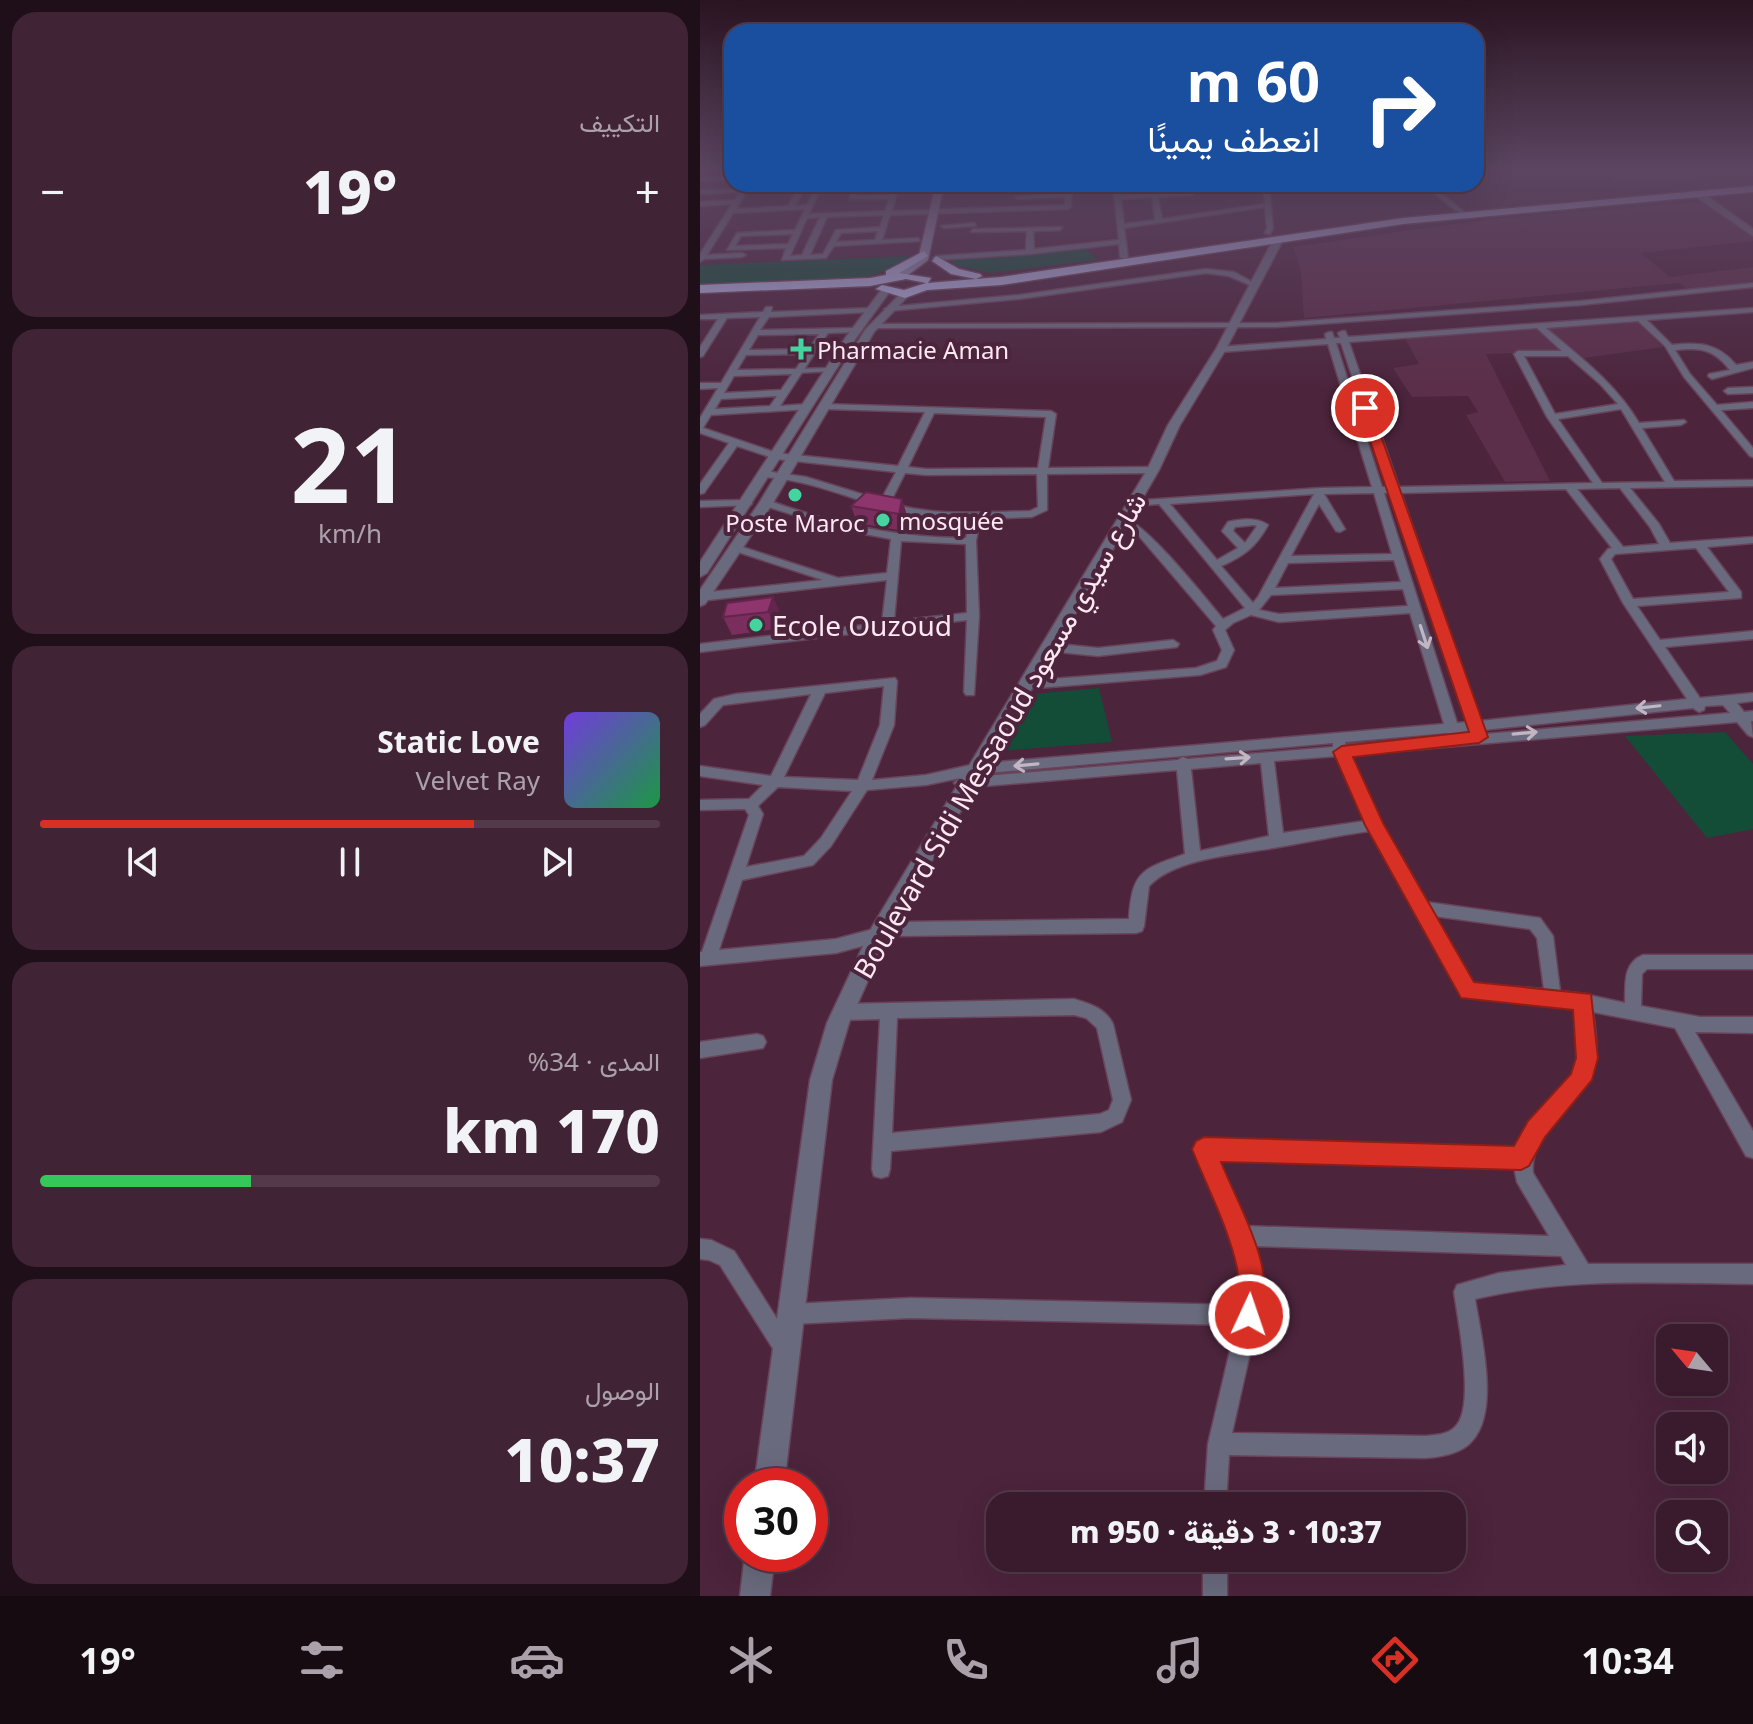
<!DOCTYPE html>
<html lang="ar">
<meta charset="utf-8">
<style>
:root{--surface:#391b2d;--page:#402435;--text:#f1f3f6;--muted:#aba1aa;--line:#533949;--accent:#d93025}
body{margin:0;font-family:"Noto Sans",Vazirmatn,sans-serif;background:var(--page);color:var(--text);direction:rtl;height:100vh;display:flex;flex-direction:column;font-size:30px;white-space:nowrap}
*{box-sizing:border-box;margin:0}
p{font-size:26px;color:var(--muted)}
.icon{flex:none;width:44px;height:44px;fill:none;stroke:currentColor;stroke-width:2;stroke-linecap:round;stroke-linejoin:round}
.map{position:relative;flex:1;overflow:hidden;direction:ltr}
.panel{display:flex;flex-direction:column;gap:12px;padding:12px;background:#1f0f19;width:700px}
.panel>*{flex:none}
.hud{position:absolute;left:24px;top:24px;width:760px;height:168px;border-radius:24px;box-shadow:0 8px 32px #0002,0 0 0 2px var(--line);direction:rtl;background:#1a4fa0;color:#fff;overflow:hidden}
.needle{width:52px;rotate:299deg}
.tools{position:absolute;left:956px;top:1324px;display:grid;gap:16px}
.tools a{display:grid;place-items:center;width:72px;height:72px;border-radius:16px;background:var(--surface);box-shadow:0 8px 32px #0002,0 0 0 2px var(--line);font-size:40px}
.speed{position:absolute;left:24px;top:1468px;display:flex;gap:16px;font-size:40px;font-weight:700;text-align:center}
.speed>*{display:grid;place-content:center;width:104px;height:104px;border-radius:50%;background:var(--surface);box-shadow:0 8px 32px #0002,0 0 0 2px var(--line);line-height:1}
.speed .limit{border:12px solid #d22;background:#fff;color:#111}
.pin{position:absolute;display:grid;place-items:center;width:68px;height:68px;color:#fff;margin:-34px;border:4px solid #fff;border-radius:50%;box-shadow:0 2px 8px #0007}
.me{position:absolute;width:88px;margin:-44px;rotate:3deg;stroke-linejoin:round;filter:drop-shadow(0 0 6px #0008)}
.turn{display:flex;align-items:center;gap:28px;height:168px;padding:0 32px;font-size:36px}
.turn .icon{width:104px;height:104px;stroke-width:2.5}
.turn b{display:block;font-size:56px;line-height:68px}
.big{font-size:60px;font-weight:800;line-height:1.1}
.panel .widget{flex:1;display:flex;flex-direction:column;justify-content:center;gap:12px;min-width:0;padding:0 28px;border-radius:24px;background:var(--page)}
.panel .dial{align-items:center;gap:0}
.dial b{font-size:104px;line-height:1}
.song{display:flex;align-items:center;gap:24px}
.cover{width:96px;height:96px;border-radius:12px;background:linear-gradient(135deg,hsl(260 70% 55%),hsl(140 70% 35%))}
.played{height:8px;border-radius:4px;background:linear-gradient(90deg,var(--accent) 70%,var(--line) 70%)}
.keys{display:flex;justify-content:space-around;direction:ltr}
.heat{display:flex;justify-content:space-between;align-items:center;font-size:44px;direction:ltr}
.charge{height:12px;border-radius:6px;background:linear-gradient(90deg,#34c759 34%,var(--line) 0)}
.trip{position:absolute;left:286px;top:1492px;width:480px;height:80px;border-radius:24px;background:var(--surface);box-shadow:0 8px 32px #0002,0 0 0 2px var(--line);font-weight:800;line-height:80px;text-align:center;direction:rtl}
.tabs{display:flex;height:128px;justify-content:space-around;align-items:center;background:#170b12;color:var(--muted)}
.tabs .icon{width:56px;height:56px}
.tabs .active{color:var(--accent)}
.tabs b{font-size:36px;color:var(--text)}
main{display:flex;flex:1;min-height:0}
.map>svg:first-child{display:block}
</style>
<main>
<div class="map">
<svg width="1053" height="1596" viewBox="0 0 1053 1596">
<rect width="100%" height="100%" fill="#4c243c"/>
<g fill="#5b2e49">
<polygon points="905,171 1053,171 1053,176 919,188"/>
<polygon points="1005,202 1053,236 1053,241 941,253 970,277 1053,267 1053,281 990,291 979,283 604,318 601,271 593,247 790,219"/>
<polygon points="938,322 963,347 884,358 876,351 786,354 850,481 805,482 766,415 778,412 768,396 712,397 693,368 719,364 705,338"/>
</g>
<g fill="#134c37">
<polygon points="382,244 397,260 291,273 251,264 255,258"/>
<path d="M209,256C172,294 53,283 0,285V265Z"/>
<polygon points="399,688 412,742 300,751 333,694"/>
<polygon points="1025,732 1053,764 1053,829 1007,838 925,736"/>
</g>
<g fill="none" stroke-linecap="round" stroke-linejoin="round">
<g stroke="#684359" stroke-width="3">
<polygon id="pedestrian" points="131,368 133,369 133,371 95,373 92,371 95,369"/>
</g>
<g stroke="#684359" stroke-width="3">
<g id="minor">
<polygon points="32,176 32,180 0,181 0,177"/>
<path d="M45,184H51L48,188L82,187L85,189L46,192L36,209L88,206L101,184H107L95,206L107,205L117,184H123L109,214L185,211L189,199H150L154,184H199L192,211L365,205V197L318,199L315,197L365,193L366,184H372L371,207L368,209L190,215L182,240L218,238L220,241L134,246L126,258L82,260L86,248L27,250L37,233L95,230L105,209L33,213L7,255L42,253L46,255L42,257L4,259L0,262V254L32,204L0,206V202L35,200L39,192L0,194V190L42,189ZM159,187H193L190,195L156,196ZM184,215L180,227L136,230L123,254L110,255L127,217ZM120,217L102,255L90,256L107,218ZM178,231L175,240L136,242L141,233ZM93,234L88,244L35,246L41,236Z"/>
<path d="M413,184H419L420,195L451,193L450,184H456L458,193L494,192L492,195L458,197L462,219L565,204L563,184H569L573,228L570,234L565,233L567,228L565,207L424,228L428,257L424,259L420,257L419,244L330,254L237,260L233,258L237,256L326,250L327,231L271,232L273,229L362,227L360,230L333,231L334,249L419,240ZM452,197L455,220L424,224L421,199Z"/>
<polygon points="510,184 530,184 491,190 488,188"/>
<polygon points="723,184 730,184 763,211 763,213 759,213"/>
<polygon points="274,223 276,226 244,228 241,226"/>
<polygon points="506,269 534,272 556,284 552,286 529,276 506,273 319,299 188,311 184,309 188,307 319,295"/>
<polygon points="1053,283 1053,287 881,305 576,327 173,328 169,326 173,324 576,323 881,301"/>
<path d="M66,307H72L71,312L171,308L175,310L171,312L69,317L60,330L156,328L160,330L156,332L128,333L80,406L107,404L112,407L110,409L11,415L3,428L77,453L198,466L225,412L126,409L121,406L123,404L351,411L356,414L348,468L453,467L458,470L453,473L347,474V510L332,517L280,519L276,541L279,616L274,695H266L264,692L267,620L0,652V644L182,623L187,580L0,601V593L123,580L32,550L31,548L36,545L138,578L187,573L191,539L138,529L62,505V501H70C134,524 198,538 266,538L270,519C241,519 212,516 184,508C145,496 107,480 65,477L60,474L65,471L106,477L181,500L196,472L76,459L37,446L4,493L0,494V484L29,443L0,433V418L18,388L0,389V383H21L60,317L27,318L3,356L0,357V347L18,319H0V315L63,312ZM119,334L109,349L49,350L58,335ZM106,354L96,369L37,370L46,355ZM92,374L81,390L24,393L34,376ZM77,396L70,406L15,409L21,399ZM234,413L346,417L338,468L226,469L208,467ZM205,473L226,475L337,474L338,507L330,511C282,512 237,517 190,503ZM201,541L266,544L267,613L194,621Z"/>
<path d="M1053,308V312L947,320L972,345C999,342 1018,343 1036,365L1053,362V368L1012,379L1008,376L1009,374L1030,370C1014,349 1000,347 975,350L990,374L1017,405L1053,402V408L1021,410L1053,448V457L1050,456L984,377L965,346L938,321L846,328C880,357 915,383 939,423L984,420L986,422L981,425L942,428L974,481L1053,480V486L930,488L959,524L970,543L1053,537V543L1007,547L1041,592V598L937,606L960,640L1053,631V639L965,647L1000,698L1053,693V701L1037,703L1044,712L1053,711V721H1051L1053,737L1048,735L1037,722L650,755L681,824L726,902L840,918L853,936L860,991L884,994L925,1003C926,984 922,964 943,955H1053V969H947L942,974L941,1006L1000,1017H1053V1033L995,1032L1053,1131V1158L1046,1156L975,1028L893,1012C895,1030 899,1050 893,1068C881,1110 829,1127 833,1173L888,1264H1053V1284C960,1283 866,1277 775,1299C781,1336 800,1411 772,1441C761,1454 740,1457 725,1458L529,1455L526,1506H504L508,1444L536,1325L210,1318L92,1324L85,1321L82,1314L85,1307L92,1304L210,1298L541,1305C550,1264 510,1188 495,1149L497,1142L504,1140L816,1149C827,1115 866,1100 876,1067C882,1049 878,1027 876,1009L853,1004L762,996L670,831C639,835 608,842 579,847C543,854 476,857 449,886L444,926L442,931L436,933L200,936L136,953L0,966V952H2L49,815L45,809L0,810V800L49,799L63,785L0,776V766L71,776L111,694L23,705L5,725L0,727V714L14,699L36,694L195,678L197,681L194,725L172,780L226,775L275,764L744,724L710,613L579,622L551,615L533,623L525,630L534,650L526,667L500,675L325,689L319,685L325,681L496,668L517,661L522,650L513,630L516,626L439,536L420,521V517C441,516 507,600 523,619L545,608L459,504L434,506L429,503L430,501L621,488L672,487L628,344L521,352L517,349L518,347L626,339L625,334L629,332H632L634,338H640L638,333L642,331H645L648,337ZM837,328L862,351H818L814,354L847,417L893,483L699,487L649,342ZM636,343H641L689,487H682ZM824,356H868L900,384L918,404L855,414ZM921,409L965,482L902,483L858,419ZM920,488L950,527L959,544L923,547L877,489ZM866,489L912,548L908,549L900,559L923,603L987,699L780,721L701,493ZM674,493L692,554L591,556L619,504L636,531L640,532L645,529L624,494ZM684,493H691L767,722L757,723ZM614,494L558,597L553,603L521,566C544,556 556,547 568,525C557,517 542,519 528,522L522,531L538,548L517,560L470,504ZM554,525L557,526L545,543L533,531L535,527ZM996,548L1029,592L933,599L911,559L915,554ZM694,560L701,582L575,588L588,563ZM703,589L708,606L579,614L559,610L571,595ZM184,686L180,725L158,780L84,777L125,693ZM1023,705L1030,713L785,734L783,730L993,708L999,712L1004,710L1005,706ZM770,731L772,735L759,736L760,732ZM747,733L749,737L646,745L645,742ZM633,743V747L488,759L483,757L478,760L261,778L275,774ZM637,756L665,821L583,833L574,761ZM561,763L569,836L500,851L491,769ZM477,770L485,854C442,869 432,871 429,919L200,922L136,939L19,950L42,880L113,865L131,846L167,790L226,785L260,778L254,783L261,788ZM78,787L152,791L121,838L104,856L46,867L63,814L58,806ZM734,916L830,929L837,938L844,989L773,984ZM517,1159L814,1167L817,1182L849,1236L545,1226ZM554,1246L861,1256L866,1265L799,1273L757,1285L754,1292C758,1320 776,1408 755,1427C747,1435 735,1435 725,1436L532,1433L563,1295Z"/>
<polygon points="1053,387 1053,393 1028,394 1024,391 1028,388"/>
<polygon points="47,500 52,503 51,505 0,507 0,501"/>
<polygon points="473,640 479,644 477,647 398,656 348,651 342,647 348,643 398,648"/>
<path d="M374,999C390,1004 405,1008 413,1024L431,1100L422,1122L401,1132L191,1151L190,1169L188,1176L181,1178L174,1176L172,1169L180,1019L143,1020L137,1017L135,1012L137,1007L143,1004ZM374,1015L386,1018L397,1028L413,1100L409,1110L400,1114L192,1133L197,1018Z"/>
<polygon points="57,1034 63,1036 66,1042 63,1048 0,1058 0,1042"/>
<polygon points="0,1239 11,1240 34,1251 91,1341 94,1348 91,1355 84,1358 77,1355 20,1265 9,1260 0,1259"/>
<rect x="503" y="1558" width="24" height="38"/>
</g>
</g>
<g stroke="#684359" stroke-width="3">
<g id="tertiary">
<polygon points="995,192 1001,192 1053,229 1053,236 995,196"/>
<polygon points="577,239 582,242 526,349 480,425 459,470 187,938 149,1023 132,1080 84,1486 54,1486 110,1080 127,1023 172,927 447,470 468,425 516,349 572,242"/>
<polygon points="182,289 190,291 156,338 7,573 0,577 0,562 146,337"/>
<polygon points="202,292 210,294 174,332 73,503 5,604 0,606 0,590 59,503 165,330"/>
<polygon points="45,1554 75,1554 70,1596 40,1596"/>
</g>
</g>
<g stroke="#684359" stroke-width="3">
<polygon id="secondary" points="236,184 244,184 228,260 204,278 196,278 196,274 218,259"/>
</g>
<g stroke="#684359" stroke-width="3">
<polygon id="trunk" points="1053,186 1053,192 703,224 301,285 227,290 205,298 176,289 182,285 204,290 226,283 206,279 170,286 0,293 0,285 170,278 186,275 186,271 224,251 228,256 199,273 231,278 228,283 276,279 251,274 232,261 236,256 259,269 280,274 282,276 276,279 301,277 703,218"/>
</g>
<use href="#pedestrian" fill="#6a6a7e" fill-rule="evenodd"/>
<use href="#minor" fill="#6a6a7e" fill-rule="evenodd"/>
<use href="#tertiary" fill="#6a6a7e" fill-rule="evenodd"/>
<use href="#secondary" fill="#8888a7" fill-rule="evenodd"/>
<use href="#trunk" fill="#aaaad6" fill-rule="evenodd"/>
</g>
<g fill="#7a2e5e">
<polygon points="202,499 207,516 204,531 157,523 151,506"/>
<polygon points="27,603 81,614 76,629 32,635 23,617"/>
</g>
<g fill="#63254c">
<polygon points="332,184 363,184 362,190 333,193"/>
<polygon points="202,499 207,516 204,531 199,514"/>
<polygon points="73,597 81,614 76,629 68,612"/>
</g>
<g fill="#8e356d" stroke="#63254c" stroke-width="2">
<polygon points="166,492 202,499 199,514 151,506"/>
<polygon points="73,597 68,612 23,617 27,603"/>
</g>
<defs><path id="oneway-shaft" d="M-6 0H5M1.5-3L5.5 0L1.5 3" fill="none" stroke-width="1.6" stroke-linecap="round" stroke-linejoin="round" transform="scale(2)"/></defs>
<g stroke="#c2b5c4">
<use href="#oneway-shaft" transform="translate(724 637) rotate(72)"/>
<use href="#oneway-shaft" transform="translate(948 707) rotate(174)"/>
<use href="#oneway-shaft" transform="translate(825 733) rotate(-5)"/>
<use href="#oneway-shaft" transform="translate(538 758) rotate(-4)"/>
<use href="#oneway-shaft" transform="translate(326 765) rotate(175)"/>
</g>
<linearGradient id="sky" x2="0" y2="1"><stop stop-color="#2a1421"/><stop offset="0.43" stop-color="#5b4561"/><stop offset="1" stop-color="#5b4561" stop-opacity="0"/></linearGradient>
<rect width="1053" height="394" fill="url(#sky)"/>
<path fill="#d93025" stroke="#8d1f18" stroke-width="2" d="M665,405L671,408L788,737L779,743L653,757L683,823L774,982L891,994L898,1058L892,1080L845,1137L829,1166L821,1170L521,1162C540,1210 580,1272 559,1324L549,1328L540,1324C533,1308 541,1287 537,1268C529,1229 507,1187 492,1149L496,1141L504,1137L814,1146L828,1121L871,1074L876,1058L873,1010L761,998L665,825L633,752L642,746L769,732L659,408Z"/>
<g fill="#43d4a0" stroke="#4c243c" stroke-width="3">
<path d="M97 337h8v8h8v8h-8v8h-8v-8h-8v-8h8z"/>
<circle cx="95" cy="495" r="8"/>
<circle cx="183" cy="520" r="8"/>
<circle cx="56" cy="625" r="8"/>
</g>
<g text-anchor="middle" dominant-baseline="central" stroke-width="8" stroke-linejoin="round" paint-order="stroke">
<g font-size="24" fill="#fde7f2" stroke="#4c243c" text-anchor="start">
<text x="117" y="349">Pharmacie Aman</text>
<text x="199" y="520">mosquée</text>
<text x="95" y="522" text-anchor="middle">Poste Maroc</text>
</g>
<g font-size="28" fill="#fde7f2" stroke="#4c243c" text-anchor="start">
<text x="72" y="625">Ecole Ouzoud</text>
</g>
<g font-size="28" fill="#fde7f2" stroke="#4c243c">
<text transform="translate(299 735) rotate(-60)">Boulevard Sidi Messaoud شارع سيدي مسعود</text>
</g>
</g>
</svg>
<div class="tools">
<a><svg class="needle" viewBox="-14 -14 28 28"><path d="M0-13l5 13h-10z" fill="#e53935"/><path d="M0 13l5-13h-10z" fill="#aba1aa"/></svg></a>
<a><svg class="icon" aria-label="sound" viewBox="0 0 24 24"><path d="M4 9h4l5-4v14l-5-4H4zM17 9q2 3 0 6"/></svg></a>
<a><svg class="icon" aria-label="search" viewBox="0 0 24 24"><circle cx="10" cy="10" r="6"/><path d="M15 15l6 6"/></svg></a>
</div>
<div class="speed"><div class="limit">30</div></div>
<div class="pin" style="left:665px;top:408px;background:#d93025"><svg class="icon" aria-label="arrive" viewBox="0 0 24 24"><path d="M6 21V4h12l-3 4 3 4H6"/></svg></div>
<svg class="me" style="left:549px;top:1315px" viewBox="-20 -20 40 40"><circle r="17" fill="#d93025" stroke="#fff" stroke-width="3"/><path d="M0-11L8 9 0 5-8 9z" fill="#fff"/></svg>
<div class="trip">10:37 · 3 دقيقة · 950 m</div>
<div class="hud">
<div class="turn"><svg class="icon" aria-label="right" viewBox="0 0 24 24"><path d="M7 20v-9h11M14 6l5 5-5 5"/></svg><div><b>60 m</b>انعطف يمينًا</div></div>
</div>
</div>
<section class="panel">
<div class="widget"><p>التكييف</p>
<div class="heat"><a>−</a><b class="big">19°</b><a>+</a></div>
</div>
<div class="widget dial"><b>21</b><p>km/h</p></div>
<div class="widget">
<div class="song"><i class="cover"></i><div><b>Static Love</b><p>Velvet Ray</p></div></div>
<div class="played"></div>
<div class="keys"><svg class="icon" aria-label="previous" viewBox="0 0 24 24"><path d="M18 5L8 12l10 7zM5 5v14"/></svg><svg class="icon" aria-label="pause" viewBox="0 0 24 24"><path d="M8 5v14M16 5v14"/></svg><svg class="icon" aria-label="next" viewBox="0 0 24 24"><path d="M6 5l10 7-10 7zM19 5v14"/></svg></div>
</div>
<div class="widget"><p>المدى · 34%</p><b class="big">170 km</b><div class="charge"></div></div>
<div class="widget"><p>الوصول</p><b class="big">10:37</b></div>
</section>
</main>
<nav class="tabs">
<b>10:34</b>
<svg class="icon active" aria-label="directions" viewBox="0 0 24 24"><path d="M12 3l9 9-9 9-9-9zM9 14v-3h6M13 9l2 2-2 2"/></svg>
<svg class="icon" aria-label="music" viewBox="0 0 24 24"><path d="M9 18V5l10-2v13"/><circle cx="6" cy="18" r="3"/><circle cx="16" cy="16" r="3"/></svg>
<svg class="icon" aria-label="phone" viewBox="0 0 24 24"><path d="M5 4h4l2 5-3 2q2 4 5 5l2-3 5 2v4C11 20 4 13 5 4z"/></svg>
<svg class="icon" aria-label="climate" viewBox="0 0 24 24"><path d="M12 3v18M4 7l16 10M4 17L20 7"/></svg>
<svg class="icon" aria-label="car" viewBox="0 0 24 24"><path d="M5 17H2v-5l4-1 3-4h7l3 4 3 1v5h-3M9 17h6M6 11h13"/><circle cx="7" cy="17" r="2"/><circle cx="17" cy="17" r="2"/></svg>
<svg class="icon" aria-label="filters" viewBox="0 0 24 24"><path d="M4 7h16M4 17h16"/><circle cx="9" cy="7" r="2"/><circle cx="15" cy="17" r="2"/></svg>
<b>19°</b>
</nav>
